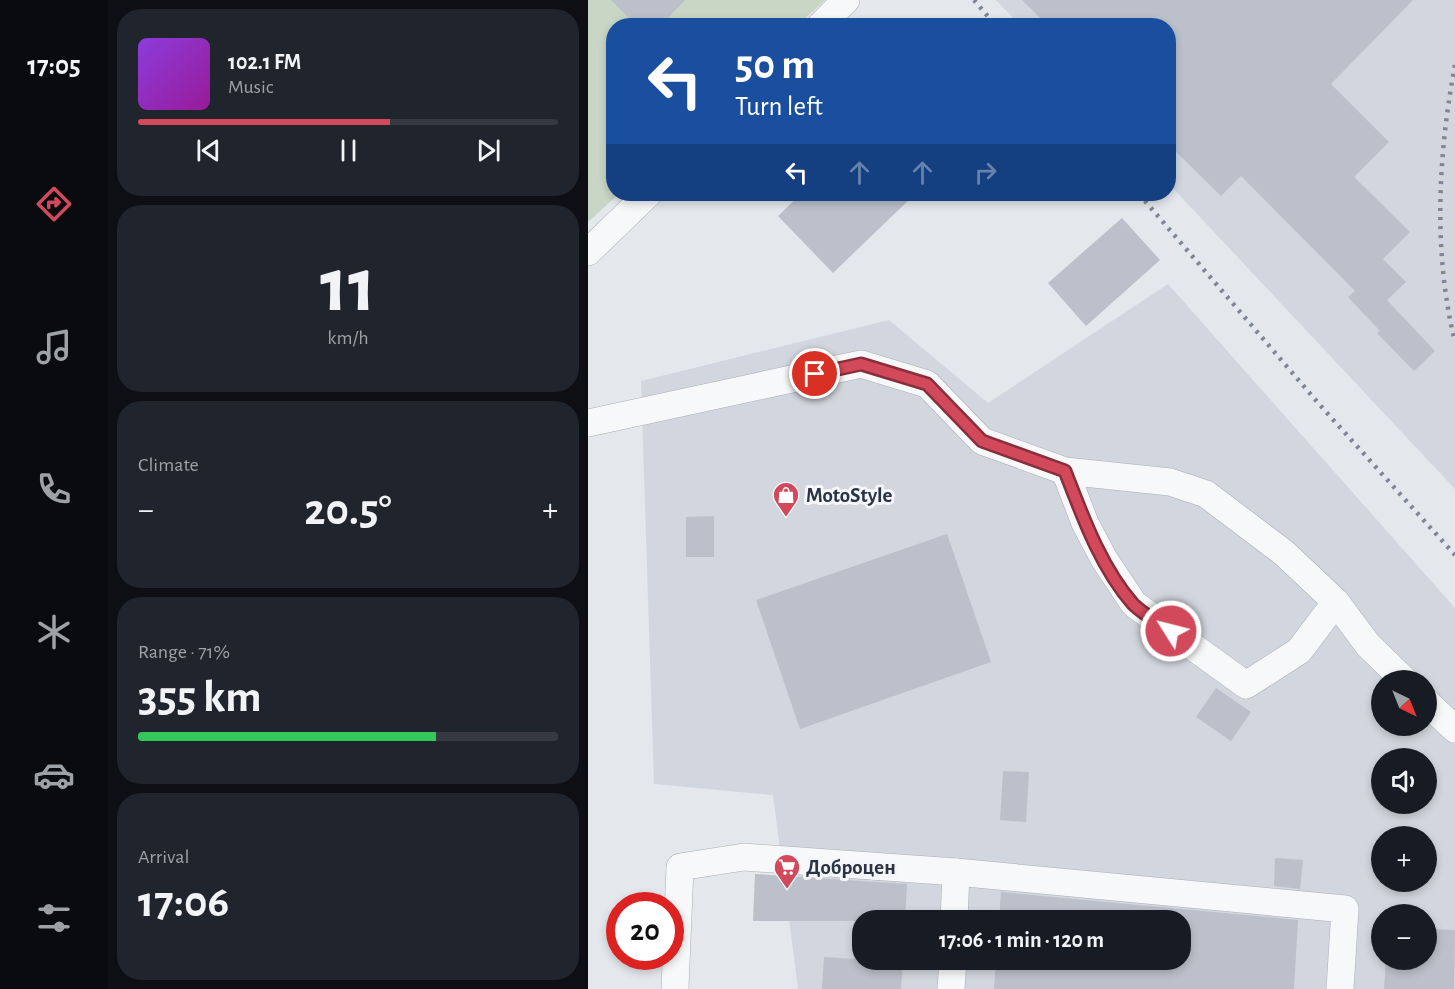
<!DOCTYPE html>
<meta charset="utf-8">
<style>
:root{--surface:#171b24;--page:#20242c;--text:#f1f3f6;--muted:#9ea1a6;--line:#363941;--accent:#d1495b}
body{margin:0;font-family:"Alegreya Sans",sans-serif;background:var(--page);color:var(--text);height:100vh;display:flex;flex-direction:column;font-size:22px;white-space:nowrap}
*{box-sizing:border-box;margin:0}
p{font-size:20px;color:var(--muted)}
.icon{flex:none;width:33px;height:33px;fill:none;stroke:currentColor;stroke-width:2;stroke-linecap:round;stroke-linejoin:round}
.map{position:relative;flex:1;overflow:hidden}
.details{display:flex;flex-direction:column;gap:9px;padding:9px;background:#0d0f14;width:480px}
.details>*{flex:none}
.top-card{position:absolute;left:18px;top:18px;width:570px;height:183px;border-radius:24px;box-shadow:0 3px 9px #0003;background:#1a4fa0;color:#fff;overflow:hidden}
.needle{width:39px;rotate:137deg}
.controls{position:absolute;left:783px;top:670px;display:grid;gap:12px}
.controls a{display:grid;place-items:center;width:66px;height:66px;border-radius:50%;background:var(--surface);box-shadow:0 3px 9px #0003;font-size:30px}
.speed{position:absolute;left:18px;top:892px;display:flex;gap:12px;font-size:30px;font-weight:700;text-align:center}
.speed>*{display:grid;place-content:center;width:78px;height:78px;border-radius:50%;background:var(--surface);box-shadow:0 3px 9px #0003;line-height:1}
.speed .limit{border:9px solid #d22;background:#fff;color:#111}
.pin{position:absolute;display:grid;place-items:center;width:51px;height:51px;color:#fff;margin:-26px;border:3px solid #fff;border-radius:50%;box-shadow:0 2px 6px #0007}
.me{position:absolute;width:66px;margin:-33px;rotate:306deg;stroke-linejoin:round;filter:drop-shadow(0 0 4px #0008)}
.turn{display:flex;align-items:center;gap:21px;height:126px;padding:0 30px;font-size:27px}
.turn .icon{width:78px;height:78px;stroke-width:2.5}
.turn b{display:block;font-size:42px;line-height:51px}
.lanes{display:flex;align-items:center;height:57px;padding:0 30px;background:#0003;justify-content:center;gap:30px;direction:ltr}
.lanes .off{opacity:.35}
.big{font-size:45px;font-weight:700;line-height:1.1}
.details .tile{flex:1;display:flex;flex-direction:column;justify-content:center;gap:9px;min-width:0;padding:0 21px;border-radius:24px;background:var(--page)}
.details .dial{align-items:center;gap:0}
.dial b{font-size:78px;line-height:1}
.song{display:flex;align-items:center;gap:18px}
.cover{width:72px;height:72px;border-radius:9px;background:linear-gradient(135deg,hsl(270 70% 55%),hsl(300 70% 35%))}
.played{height:6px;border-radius:3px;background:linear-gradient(90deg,var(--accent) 60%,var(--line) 60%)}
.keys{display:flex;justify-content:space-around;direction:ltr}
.heat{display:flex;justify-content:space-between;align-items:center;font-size:33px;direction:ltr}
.charge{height:9px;border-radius:4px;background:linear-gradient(90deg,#34c759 71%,var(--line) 0)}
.trip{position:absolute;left:264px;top:910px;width:339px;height:60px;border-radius:24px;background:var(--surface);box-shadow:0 3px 9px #0003;font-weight:700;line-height:60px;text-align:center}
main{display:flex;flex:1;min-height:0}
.tabs{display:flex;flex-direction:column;width:108px;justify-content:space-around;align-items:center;background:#090b0e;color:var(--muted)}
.tabs .icon{width:42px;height:42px}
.tabs .on{color:var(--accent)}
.tabs b{font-size:27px;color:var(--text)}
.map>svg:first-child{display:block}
</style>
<main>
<nav class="tabs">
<b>17:05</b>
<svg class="icon on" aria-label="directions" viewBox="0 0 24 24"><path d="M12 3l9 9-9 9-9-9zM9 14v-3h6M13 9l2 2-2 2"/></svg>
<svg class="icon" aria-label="music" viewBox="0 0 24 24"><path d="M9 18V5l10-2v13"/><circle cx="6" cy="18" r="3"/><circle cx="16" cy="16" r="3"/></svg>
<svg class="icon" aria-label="phone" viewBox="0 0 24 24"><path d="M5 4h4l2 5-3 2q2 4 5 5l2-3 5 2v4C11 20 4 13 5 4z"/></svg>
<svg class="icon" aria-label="climate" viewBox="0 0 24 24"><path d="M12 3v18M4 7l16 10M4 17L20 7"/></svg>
<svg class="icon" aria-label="car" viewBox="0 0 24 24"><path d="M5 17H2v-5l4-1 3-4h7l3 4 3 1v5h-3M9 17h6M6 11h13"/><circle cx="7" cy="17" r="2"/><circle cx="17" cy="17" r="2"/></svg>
<svg class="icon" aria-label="filters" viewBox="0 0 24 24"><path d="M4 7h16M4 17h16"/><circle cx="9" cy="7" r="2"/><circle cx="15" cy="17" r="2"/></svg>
</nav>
<section class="details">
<div class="tile">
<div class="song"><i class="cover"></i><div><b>102.1 FM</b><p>Music</p></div></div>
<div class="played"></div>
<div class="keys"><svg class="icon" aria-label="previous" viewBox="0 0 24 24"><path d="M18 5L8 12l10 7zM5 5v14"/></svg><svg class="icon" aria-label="pause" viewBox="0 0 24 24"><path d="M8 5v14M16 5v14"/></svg><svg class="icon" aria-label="next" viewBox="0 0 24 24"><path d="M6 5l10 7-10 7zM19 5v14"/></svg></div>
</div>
<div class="tile dial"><b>11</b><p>km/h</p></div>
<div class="tile"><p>Climate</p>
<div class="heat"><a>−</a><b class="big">20.5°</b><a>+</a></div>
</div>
<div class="tile"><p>Range · 71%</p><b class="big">355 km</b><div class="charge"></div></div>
<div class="tile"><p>Arrival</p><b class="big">17:06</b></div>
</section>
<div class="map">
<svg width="867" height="989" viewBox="0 0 867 989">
<rect width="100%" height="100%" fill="#e4e7ec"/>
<g fill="#d2d6de" fill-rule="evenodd">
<polygon points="408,0 867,0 867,489 581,184 580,26 432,25"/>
<path d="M580,284L867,608V989H210L185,795L66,784L53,381L301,320L400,403ZM794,681H838V726H794ZM794,759H838V804H794ZM794,837H838V882H794ZM794,915H838V960H794ZM274,921H592V960H274Z"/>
</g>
<polygon fill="#c9d6c5" points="0,0 237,0 210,25 26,26 26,194 31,194 0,222"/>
<g fill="#bbc0ca">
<polygon points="23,0 97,0 72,26 49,26"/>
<polygon points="434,0 825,0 743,84 801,142 766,177 822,232 795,259 818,282 799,300 847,351 826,371 789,333 792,331 760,297 767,291 653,176 633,196 580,144 580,26 460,26"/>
<polygon points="213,194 327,194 245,273 190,216"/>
<polygon points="534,218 572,260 498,326 460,283"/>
<polygon points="126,516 126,557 98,557 98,517"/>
<polygon points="359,534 403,662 212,729 168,600"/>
<polygon points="628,688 663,712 643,741 608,717"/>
<polygon points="415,771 441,772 438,822 412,820"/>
<polygon points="687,858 715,860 712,889 686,886"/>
<polygon points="167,874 319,884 317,921 165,921"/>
<polygon points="413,892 710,920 706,989 406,989 408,960 592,960 592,921 411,921"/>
<polygon points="838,929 867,930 866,989 796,989 798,960 838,960"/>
<polygon points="236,957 315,962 313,989 234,989"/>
</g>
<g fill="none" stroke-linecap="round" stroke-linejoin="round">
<g stroke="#a9aeb7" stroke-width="28">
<g id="minor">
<polyline points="232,26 258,0"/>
<polyline points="0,252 60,194"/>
<polyline points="0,423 273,364 339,384 394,441 477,471 582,482 618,494 696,553 748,602 711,651 658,685 546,604 516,559 497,523 477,471"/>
<polyline points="748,602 780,645 817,681"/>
<polyline points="838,702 867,729"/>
<polyline points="368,872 757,909 752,989"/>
<polyline points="87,989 92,867 156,857 368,872 366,921"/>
<polyline points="363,989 365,960"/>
</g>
</g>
<use href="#minor" stroke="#f7f8fa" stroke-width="27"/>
<g stroke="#7d8696" stroke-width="4.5" stroke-dasharray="3 6" stroke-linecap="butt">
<polyline points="386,0 408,26"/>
<path d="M867,65C850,155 845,253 867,342"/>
<polyline points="551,194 731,404 867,555"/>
</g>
</g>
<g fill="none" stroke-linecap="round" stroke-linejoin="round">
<g stroke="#882f3b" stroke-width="15">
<path id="route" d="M227,374L273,364L339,384L394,441L477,471C494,515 513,568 545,604C555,614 571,623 583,631"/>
</g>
<use href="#route" stroke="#d1495b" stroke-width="10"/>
</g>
<defs>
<g id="shop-pin" transform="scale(1.35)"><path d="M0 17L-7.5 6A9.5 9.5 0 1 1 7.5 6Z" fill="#d1495b" stroke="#f4f6f9"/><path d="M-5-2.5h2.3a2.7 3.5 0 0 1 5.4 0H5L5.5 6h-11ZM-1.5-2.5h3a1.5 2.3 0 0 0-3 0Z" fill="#fff"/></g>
<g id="supermarket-pin" transform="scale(1.35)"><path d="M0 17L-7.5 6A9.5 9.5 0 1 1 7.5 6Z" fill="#d1495b" stroke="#f4f6f9"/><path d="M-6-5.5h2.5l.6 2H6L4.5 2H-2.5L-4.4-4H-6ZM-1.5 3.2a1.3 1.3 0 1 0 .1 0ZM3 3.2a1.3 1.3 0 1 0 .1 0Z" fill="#fff"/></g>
</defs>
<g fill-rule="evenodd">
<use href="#shop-pin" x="198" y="495"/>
<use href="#supermarket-pin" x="199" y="867"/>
</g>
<g text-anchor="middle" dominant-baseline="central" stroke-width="6" stroke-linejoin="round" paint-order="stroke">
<g font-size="21" font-weight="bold" fill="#2b3445" stroke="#f4f6f9" text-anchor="start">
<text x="218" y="495">MotoStyle</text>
<text x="218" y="867">Доброцен</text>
</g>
</g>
</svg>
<div class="controls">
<a><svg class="needle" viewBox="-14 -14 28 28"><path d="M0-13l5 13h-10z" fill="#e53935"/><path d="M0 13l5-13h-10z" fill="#9ea1a6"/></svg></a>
<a><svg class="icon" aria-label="sound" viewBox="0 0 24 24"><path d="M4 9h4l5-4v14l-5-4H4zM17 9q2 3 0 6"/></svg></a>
<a>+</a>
<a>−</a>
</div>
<div class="speed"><div class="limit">20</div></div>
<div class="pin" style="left:227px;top:374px;background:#d93025"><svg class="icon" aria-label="arrive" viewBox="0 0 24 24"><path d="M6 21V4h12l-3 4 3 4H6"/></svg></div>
<svg class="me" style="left:583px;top:631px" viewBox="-20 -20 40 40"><circle r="17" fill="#d1495b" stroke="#fff" stroke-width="3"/><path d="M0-11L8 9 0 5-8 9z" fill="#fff"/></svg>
<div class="trip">17:06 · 1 min · 120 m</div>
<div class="top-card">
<div class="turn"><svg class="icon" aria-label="left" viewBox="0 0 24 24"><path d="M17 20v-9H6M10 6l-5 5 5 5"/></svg><div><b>50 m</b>Turn left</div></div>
<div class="lanes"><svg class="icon" aria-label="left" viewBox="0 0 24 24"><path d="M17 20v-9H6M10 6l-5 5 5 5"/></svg><svg class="icon off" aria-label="ahead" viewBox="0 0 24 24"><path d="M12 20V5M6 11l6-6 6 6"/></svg><svg class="icon off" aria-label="ahead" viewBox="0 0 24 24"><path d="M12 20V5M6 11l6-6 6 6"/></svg><svg class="icon off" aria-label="right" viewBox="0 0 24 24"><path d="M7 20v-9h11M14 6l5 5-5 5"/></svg></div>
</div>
</div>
</main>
